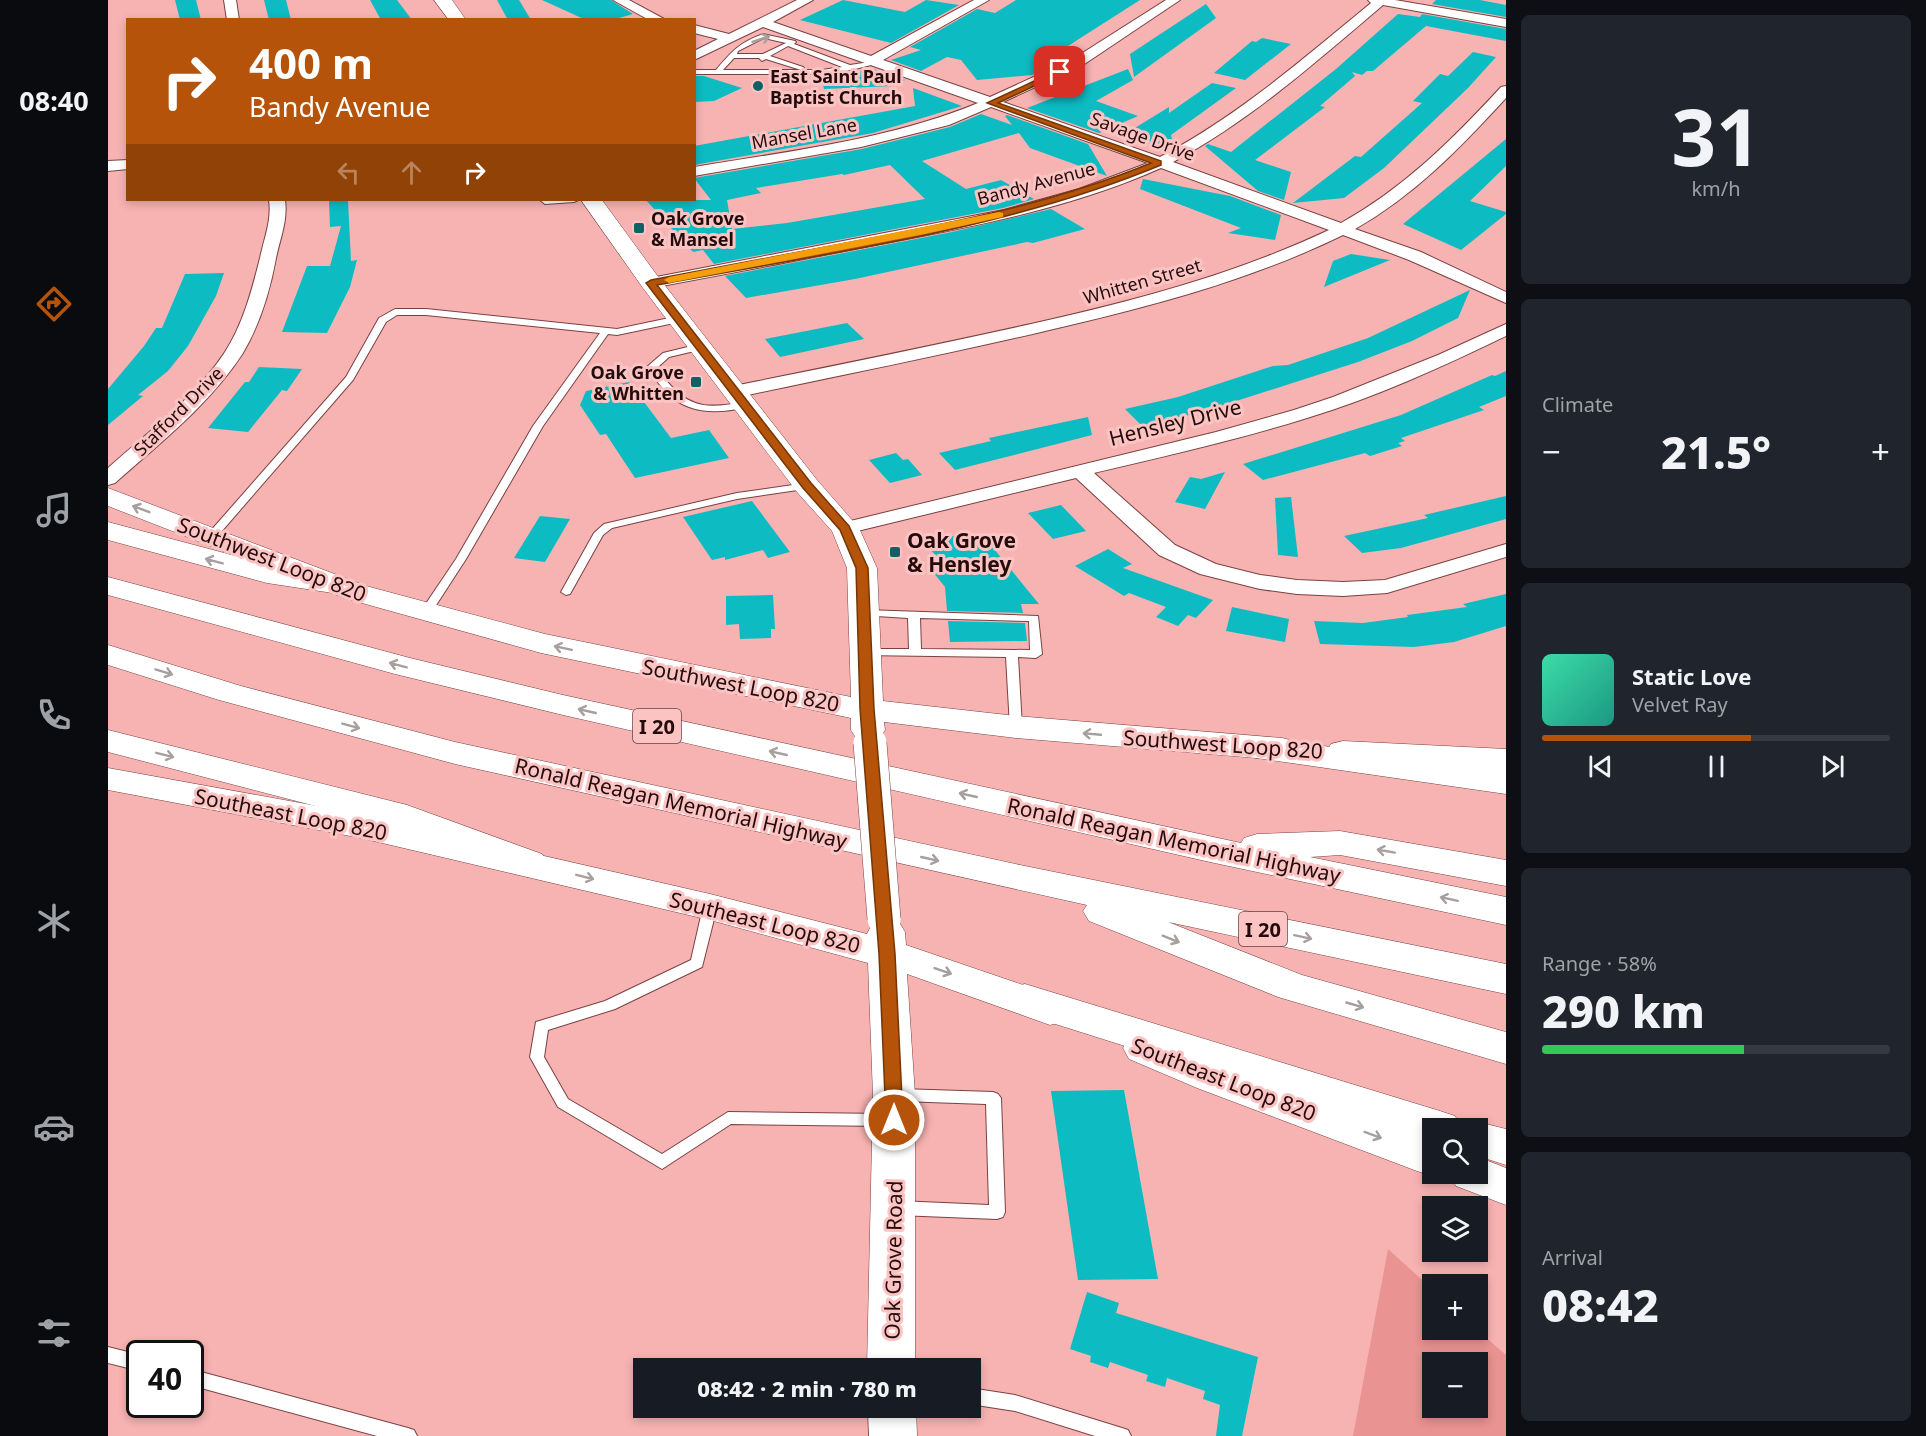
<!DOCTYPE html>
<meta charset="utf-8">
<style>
:root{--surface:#171b24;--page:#20242c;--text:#f1f3f6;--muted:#9ea1a6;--line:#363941;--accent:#b45309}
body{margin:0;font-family:"Noto Sans",sans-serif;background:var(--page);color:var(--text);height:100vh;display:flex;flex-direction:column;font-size:22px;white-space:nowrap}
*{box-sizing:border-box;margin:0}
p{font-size:20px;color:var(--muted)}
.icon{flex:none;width:33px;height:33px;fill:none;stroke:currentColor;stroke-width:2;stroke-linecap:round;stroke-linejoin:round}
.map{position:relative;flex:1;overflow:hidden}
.sheet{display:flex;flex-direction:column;gap:15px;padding:15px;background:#0d0f14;width:420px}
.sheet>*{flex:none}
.hud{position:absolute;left:18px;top:18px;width:570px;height:183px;border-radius:0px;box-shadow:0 3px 9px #0003;background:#b45309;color:#fff;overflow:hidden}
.buttons{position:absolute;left:1314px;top:1118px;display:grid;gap:12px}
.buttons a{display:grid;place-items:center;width:66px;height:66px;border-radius:0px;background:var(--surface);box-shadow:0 3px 9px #0003;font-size:30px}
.speed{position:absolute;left:18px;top:1340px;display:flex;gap:12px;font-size:30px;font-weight:700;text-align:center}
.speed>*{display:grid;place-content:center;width:78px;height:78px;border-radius:50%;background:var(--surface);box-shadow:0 3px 9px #0003;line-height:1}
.speed .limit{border:3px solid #111;border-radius:9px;background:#fff;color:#111}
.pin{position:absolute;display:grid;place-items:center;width:51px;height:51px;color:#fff;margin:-26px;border-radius:12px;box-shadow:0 3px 9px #0006}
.me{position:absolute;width:66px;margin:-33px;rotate:0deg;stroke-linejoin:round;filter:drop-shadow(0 0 4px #0008)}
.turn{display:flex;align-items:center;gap:21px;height:126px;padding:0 24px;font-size:27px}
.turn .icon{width:78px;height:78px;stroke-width:2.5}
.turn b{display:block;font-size:42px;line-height:51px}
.lanes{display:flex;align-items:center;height:57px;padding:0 24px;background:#0003;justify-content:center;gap:30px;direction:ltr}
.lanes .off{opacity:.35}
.big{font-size:45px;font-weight:800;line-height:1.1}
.sheet .widget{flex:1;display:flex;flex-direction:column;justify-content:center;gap:9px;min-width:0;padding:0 21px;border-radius:9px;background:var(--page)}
.sheet .dial{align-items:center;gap:0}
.dial b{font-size:78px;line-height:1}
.song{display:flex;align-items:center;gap:18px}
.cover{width:72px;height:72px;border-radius:9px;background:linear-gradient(135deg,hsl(160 70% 55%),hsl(170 70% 35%))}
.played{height:6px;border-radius:3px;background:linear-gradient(90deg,var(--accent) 60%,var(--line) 60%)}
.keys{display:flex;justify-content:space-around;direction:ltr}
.heat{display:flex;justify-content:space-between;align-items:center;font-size:33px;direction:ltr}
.charge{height:9px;border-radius:4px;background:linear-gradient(90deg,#34c759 58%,var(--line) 0)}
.trip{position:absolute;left:525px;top:1358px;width:348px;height:60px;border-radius:0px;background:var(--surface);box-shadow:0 3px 9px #0003;font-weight:800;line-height:60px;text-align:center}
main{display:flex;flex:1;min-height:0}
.dock{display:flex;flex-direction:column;width:108px;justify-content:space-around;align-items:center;background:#090b0e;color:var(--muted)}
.dock .icon{width:42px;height:42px}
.dock .active{color:var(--accent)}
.dock b{font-size:27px;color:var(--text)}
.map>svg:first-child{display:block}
</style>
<main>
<nav class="dock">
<b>08:40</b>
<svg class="icon active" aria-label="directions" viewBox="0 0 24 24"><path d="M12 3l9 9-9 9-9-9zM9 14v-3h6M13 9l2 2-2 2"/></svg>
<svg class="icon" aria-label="music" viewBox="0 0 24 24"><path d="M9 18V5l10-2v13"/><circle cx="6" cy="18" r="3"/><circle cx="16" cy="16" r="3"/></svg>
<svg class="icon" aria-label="phone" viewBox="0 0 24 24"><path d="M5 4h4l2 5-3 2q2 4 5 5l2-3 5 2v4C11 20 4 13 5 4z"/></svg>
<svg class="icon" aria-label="climate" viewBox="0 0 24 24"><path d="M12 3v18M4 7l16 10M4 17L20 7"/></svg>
<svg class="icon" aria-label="car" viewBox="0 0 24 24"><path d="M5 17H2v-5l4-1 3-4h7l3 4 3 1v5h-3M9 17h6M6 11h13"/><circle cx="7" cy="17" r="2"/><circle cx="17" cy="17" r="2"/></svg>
<svg class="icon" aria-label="filters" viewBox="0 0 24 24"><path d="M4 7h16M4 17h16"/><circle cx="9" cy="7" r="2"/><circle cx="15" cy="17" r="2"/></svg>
</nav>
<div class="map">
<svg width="1398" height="1436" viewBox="0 0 1398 1436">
<rect width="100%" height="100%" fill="#f7b3b2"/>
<path fill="#e99392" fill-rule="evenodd" d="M1280,1249L1324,1289V1329H1368L1398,1355V1436H1245ZM1324,1362H1370V1407H1324Z"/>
<g fill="#0dbbc3" fill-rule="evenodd">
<polygon points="67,0 88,0 93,20 72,20"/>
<polygon points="156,0 178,0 183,20 161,20"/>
<polygon points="262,0 289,0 304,20 273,20"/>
<polygon points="389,0 411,0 423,20 400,20"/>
<polygon points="434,0 503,0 525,14 504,20 478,20"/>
<polygon points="735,0 797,12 818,0 851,5 783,43 692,20"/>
<polygon points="908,0 1032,0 938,60 951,63 924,75 869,80 853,60 839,57 813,71 783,60 813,50 802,47 869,9 887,13"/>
<polygon points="1328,0 1372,0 1398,5 1398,17 1324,4"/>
<polygon points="1098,4 1108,18 1026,77 1022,54"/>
<polygon points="1290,14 1312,17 1314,14 1398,29 1398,41 1318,26 1265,71 1259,71 1254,75 1244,72 1247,76 1212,106 1217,107 1147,160 1183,172 1176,200 1150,191 1097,146 1100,144 1123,152 1228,69"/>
<polygon points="1154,38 1183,44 1137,80 1106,73 1144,41 1148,42"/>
<polygon points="1365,52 1388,57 1360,88 1276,168 1236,198 1185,203 1247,156 1253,157 1314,103 1305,101 1332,74 1340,76"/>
<polygon points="763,68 797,80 785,86 716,89 715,84"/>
<polygon points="1020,69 1025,80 988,101 1030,116 991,133 919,108"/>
<polygon points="586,76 596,76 634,88 606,101 586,102"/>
<polygon points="1104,83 1128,88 1063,135 1064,139 1058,139 1046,147 1038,136 1017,134 1061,107 1061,113"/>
<polygon points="805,88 854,106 765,133 586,165 586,146 807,106"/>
<path d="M873,114L904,125L897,116L899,115L980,144L999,176L922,148L911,133L814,161L858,189L893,180L926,199L895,208L606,264L595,250L585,252L538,200H603L586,178L754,149L842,127ZM782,165L817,199L679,223L624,229L619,200L653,193L648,188L734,174L736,175Z"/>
<polygon points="1398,139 1398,166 1362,201 1398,212 1398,214 1353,250 1295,224"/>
<polygon points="1035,179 1122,196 1173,215 1167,240 1120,233 1133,228 1032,189"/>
<polygon points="221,200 240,200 243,261 249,260 242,287 219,333 174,332 199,266 222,266 233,226 222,227"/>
<polygon points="943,209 977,229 925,243 919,242 747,279 638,298 617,276 844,232"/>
<polygon points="1243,254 1282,260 1216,287 1225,261"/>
<polygon points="116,273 108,296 80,346 60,371 30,395 35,396 0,425 0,389 36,346 48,328 54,328 77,274"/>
<polygon points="1362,290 1350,318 1304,341 1250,362 1094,412 1034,426 1017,409 1070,397 1165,366 1180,365 1260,338"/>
<polygon points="739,323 756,339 672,357 657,339"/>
<polygon points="151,367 194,369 179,391 174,390 140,432 100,428 137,382 141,382"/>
<polygon points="1398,371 1398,396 1371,407 1376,410 1293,438 1297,441 1290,443 1294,446 1262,456 1257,453 1155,480 1135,464 1293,415 1384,375 1387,376"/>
<polygon points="521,382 563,438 601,430 621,458 527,478 498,434 492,435 472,405 478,391"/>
<polygon points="980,417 984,435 847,470 831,453 883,441 881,438"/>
<polygon points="788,453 795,460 800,459 814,475 782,483 761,460"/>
<polygon points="1117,472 1097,509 1067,502 1082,477 1093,479"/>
<polygon points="1398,496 1398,519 1293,548 1254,553 1236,536 1320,518 1316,515"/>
<polygon points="1183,497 1190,557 1170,555 1167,498"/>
<polygon points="644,501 682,552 660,558 655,550 617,560 617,557 604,560 575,517"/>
<polygon points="953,505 978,531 945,539 920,513"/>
<polygon points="432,516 462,519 437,562 406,558"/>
<polygon points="858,533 865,540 877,538 931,604 913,604 915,613 839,611 837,587 821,567 834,563 817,543"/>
<polygon points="1000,549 1024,564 1015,568 1105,600 1088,618 1080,615 1070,626 1048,617 1058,607 1021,593 1016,596 967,566"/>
<polygon points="1398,594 1398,626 1346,642 1306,647 1212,644 1206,621 1255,623 1300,617 1299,615 1359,607 1355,604"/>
<polygon points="665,595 667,629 663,629 663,638 632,639 631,624 618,625 618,596"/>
<polygon points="1124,607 1181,619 1177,642 1118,631"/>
<polygon points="840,621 917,623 919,641 842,642"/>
<polygon points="1016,1090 1050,1279 970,1280 943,1091"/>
<polygon points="979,1292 1011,1303 1008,1313 1150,1357 1134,1436 1108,1436 1112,1405 1095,1399 1097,1391 1059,1378 1057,1387 1038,1381 1040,1375 1002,1362 1000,1368 982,1362 983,1356 962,1349"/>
</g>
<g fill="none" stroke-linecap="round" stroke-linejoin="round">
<g stroke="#7b4142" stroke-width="2">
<g id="lane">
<path d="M655,34L687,41L688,42L686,44L742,65L768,61L771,63L743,70L714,74H586V70H608C624,51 631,43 655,34ZM656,38L678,43L655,54H629L630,51ZM680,46L734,67L714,70H693L696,68L695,67L662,56ZM626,58H651L654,61L658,59L693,70H615Z"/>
<polygon points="432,200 470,200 466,202 437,204"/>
<polygon points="318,309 509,329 571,316 575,319 571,322 509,335 500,334 435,426 358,559 323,613 315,613 313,611 348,559 425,426 492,333 318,315 289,315 278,322 245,380 107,539 99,539 98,537 99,535 238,377 271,318 287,309"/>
<path d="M592,344L595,345V349L561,357L550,367C553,375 558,380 563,386C586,411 606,407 637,402L642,405L640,407C609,414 579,415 556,390C550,382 544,376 540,366L555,353Z"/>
<polygon points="699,483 704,486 703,488 629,499 504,528 495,535 462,594 458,595 453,592 486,533 496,524 629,493"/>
<path d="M757,610L930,616L934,654L928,658L910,657L914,727L912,730H904L902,727L898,657L753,655L751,653L753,651L757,649H801L800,618L753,615L751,613ZM812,618L921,621L922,650L813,649Z"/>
<polygon points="602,902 607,904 609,907 594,967 507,1009 440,1030 436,1057 460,1099 554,1154 620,1112 779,1114 784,1116 787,1120 784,1124 779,1126 623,1124 554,1169 450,1107 422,1057 428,1022 497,1001 583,960 595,907 597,904"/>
<polygon points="792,1089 885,1092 890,1094 893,1098 897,1212 895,1217 889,1219 790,1215 784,1213 782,1208 784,1203 790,1201 881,1205 878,1104 792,1101 787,1099 784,1095 787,1091"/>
<polygon points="0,1347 32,1355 32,1371 0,1363"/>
<polygon points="82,1369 300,1428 306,1430 309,1436 269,1436 82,1385"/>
<polygon points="862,1388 907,1395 1014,1428 1020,1430 1023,1436 987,1436 907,1411 862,1404"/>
</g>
</g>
<g stroke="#7b4142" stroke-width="2">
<g id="street">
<polygon points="116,0 128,0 131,20 119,20"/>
<polygon points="505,0 521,0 558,20 541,20"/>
<path d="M689,0H705L665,22L763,56L866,0H881L775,60L882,97L965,59L1058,0H1072L975,65L895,102L1052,157C1130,116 1195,59 1263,3L1260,0H1287L1398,19V27L1275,5C1208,62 1143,120 1065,162L1233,223C1296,188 1344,140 1393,87L1398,86V98C1352,148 1307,195 1247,229L1313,252L1398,292V303L1301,260L1235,235C1139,282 1037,308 933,332C831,356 728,376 626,398L619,396L617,392L619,388L626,386C725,366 825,346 923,324C1026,301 1125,275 1221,230L1053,168C963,208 868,226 772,244C696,259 619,274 543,288L537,287L535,283L537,279L543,278L896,210L971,189L1040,163L883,107L841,125L753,147L586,176V167C682,151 780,140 870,103L655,27L586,60V51L610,39L586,33V25L621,34Z"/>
<polygon points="20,160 20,169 0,171 0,161"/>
<path d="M161,200H177C180,220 172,239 168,258C162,291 152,324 135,353C102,404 52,443 7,483L0,485V468C40,432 87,398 117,352C135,324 144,290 152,258C156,239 164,220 161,200Z"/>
<path d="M1398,324V336C1334,367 1268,397 1199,418C1129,440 1057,456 986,473L1067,545L1108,564L1152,575L1189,580L1235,582L1277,580L1398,544V557L1279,593L1235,596L1189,594L1152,589L1092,574L1051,555L968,478L737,534L730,532L727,528L730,524L1108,432L1186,410L1225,397L1330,355Z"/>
</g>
</g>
<g stroke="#7b4142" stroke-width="1">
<g id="secondary">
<polygon points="326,0 344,0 358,20 341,20"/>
<polygon points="473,200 494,200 551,278 709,480 751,528 769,568 775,701 908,716 1174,738 1186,741 1191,749 1186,757 1174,760 908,738 776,722 777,730 772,738 760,741 748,738 743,730 743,718 433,653 236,598 0,506 0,488 258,586 437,634 743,697 739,568 724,531 689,492 535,288"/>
<polygon points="1235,741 1398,749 1398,771 1235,763 1223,760 1218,752 1223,744"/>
<polygon points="0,768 253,814 602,894 759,934 765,922 778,918 791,922 797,932 798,945 956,999 962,1010 956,1021 942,1025 799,974 807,1095 807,1368 759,1368 765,1095 760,963 602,920 253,838 0,790"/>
<polygon points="1035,1032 1324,1140 1324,1173 1332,1173 1324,1176 1309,1171 1089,1088 1021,1059 1015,1048 1021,1037"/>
<polygon points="1370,1157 1398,1168 1398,1205 1348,1186 1341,1173 1370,1173"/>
<polygon points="760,1407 808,1407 809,1436 761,1436"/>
</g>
</g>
<g stroke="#7b4142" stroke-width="1">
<g id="highway">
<polygon points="0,522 161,565 236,578 240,584 236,590 225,593 159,583 0,540"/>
<polygon points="0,577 302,658 455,695 1133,843 1136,838 1149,834 1232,831 1398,860 1398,886 1232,855 1202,857 1398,897 1398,925 1102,862 455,715 287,674 0,595"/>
<polygon points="0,645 133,686 347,742 912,865 1398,964 1398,994 1060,922 1194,975 1398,1032 1398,1064 1170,997 981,921 975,911 979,905 347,764 111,700 0,665"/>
<polygon points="0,730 299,805 434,854 439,863 434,872 421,876 277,824 0,752"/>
<polygon points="1147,737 1398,770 1398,794 1135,756 1130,748 1135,740"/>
<polygon points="917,984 1332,1111 1347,1116 1353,1128 1324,1128 1324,1143 903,1010 897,999 903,988"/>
<polygon points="1370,1122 1398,1129 1398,1165 1370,1156 1370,1128 1354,1128"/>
</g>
</g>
<use href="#lane" fill="#fff" fill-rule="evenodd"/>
<use href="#street" fill="#fff" fill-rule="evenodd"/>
<use href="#secondary" fill="#fff" fill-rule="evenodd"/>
<use href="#highway" fill="#fff" fill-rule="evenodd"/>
<g stroke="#7b4142" stroke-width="34" stroke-linecap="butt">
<polyline id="secondary-bridge" points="762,743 776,919"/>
</g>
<use href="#secondary-bridge" stroke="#fff" stroke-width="33"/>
</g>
<defs><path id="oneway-shaft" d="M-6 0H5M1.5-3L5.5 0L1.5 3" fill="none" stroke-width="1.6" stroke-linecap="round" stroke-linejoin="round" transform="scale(1.5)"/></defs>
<g stroke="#a79e9e">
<use href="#oneway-shaft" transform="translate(653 39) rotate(-18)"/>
<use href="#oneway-shaft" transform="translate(33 509) rotate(-159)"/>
<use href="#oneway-shaft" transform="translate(106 561) rotate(-165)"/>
<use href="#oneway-shaft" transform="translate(455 648) rotate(-168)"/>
<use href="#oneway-shaft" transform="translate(290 665) rotate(-165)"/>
<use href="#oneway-shaft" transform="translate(56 672) rotate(17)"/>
<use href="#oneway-shaft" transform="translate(479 711) rotate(-167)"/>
<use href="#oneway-shaft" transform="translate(243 726) rotate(15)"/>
<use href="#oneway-shaft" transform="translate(984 734) rotate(-175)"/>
<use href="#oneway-shaft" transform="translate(670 753) rotate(-167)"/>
<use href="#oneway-shaft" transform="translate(57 755) rotate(14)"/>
<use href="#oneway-shaft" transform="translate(860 795) rotate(-167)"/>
<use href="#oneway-shaft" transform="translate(1278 851) rotate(-170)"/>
<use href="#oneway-shaft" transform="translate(822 859) rotate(13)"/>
<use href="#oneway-shaft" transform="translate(477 877) rotate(14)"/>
<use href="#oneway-shaft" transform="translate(1341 899) rotate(-168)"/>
<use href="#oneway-shaft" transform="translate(1195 937) rotate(12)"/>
<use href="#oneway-shaft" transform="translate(1063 939) rotate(22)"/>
<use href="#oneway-shaft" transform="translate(835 971) rotate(19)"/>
<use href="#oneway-shaft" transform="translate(1247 1005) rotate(16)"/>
<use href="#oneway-shaft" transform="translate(1265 1135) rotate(20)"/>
</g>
<path fill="#b45309" stroke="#753606" stroke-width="1.5" d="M952,69L955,72L954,73L890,103L1053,161V165C894,231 718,253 549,285L703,483L741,526L760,568L766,709L787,954L795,1120L792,1125L786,1127L780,1125L778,1120L771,954L752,709L748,568L732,530L695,488L538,283L543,280C611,267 680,254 749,241C849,222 948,202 1043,163L879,103Z"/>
<polygon fill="#f59e0b" points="891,212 895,213 895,217 817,234 561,283 556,280 561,277"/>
<g fill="#106165" stroke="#fbc4c3" stroke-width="2">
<circle cx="650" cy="86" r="6"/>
<rect x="525" y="222" width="12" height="12" rx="3"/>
<rect x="582" y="376" width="12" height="12" rx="3"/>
<rect x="781" y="546" width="12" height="12" rx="3"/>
</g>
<g text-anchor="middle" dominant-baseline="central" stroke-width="6" stroke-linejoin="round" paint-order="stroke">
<g font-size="18" font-weight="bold" fill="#240c0d" stroke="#fbc4c3" text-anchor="start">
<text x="662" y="76">East Saint Paul<tspan x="662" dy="21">Baptist Church</tspan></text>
<text x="543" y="218">Oak Grove<tspan x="543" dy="21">&amp; Mansel</tspan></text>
<text x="576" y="372" text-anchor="end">Oak Grove<tspan x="576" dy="21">&amp; Whitten</tspan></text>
</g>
<g font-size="18" fill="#240c0d" stroke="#fbc4c3">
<text transform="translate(696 133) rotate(-10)">Mansel Lane</text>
<text transform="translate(1035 136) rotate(20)">Savage Drive</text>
<text transform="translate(928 183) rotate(-15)">Bandy Avenue</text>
<text transform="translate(1034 281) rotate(-16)">Whitten Street</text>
<text transform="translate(70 411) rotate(-45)">Stafford Drive</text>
</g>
<g fill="#fbc4c3" stroke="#644344" stroke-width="1.5">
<rect x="525" y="709" width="48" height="34" rx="4.5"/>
<rect x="1131" y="912" width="48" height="34" rx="4.5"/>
</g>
<g font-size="20" font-weight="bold" fill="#240c0d">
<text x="549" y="726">I 20</text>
<text x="1155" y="929">I 20</text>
</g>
<g font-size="21" fill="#240c0d" stroke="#fbc4c3">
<text transform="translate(1067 422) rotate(-14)">Hensley Drive</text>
<text transform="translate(164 559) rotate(21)">Southwest Loop 820</text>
<text transform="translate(633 685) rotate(11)">Southwest Loop 820</text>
<text transform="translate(1115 744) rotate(4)">Southwest Loop 820</text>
<text transform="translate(573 803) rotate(13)">Ronald Reagan Memorial Highway</text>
<text transform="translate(183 814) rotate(11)">Southeast Loop 820</text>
<text transform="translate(1066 840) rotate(12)">Ronald Reagan Memorial Highway</text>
<text transform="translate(657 922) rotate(14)">Southeast Loop 820</text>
<text transform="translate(1116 1079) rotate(21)">Southeast Loop 820</text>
<text transform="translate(785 1260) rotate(-89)">Oak Grove Road</text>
</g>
<g font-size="21" font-weight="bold" fill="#240c0d" stroke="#fbc4c3" text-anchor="start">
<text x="799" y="540">Oak Grove<tspan x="799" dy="24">&amp; Hensley</tspan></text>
</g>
</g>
</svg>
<div class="buttons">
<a><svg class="icon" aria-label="search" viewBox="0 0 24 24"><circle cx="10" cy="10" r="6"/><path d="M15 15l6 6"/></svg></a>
<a><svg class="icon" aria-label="layers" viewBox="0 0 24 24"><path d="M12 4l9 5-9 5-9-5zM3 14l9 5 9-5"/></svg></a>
<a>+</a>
<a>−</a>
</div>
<div class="speed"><div class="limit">40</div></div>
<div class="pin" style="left:952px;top:72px;background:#d93025"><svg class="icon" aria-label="arrive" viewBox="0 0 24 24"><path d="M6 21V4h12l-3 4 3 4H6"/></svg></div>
<svg class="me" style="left:786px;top:1120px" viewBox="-20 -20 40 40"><circle r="17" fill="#b45309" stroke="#fff" stroke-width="3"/><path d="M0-11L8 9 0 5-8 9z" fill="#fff"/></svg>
<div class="trip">08:42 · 2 min · 780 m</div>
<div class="hud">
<div class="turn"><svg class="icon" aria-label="right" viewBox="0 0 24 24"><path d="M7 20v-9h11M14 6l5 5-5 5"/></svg><div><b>400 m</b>Bandy Avenue</div></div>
<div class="lanes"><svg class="icon off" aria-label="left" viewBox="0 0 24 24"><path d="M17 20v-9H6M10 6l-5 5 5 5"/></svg><svg class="icon off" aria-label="ahead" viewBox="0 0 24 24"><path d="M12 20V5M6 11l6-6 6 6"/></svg><svg class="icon" aria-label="right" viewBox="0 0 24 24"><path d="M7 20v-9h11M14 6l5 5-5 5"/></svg></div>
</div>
</div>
<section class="sheet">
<div class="widget dial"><b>31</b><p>km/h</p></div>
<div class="widget"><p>Climate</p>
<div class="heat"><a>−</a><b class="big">21.5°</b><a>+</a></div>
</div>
<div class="widget">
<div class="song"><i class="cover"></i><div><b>Static Love</b><p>Velvet Ray</p></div></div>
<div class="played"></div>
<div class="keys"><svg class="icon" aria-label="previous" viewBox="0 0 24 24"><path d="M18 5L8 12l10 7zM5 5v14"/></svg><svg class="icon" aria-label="pause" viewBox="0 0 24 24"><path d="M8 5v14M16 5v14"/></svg><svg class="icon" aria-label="next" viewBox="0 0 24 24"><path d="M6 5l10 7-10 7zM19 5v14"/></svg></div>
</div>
<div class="widget"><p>Range · 58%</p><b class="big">290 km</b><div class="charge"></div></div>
<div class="widget"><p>Arrival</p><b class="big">08:42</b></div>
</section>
</main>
